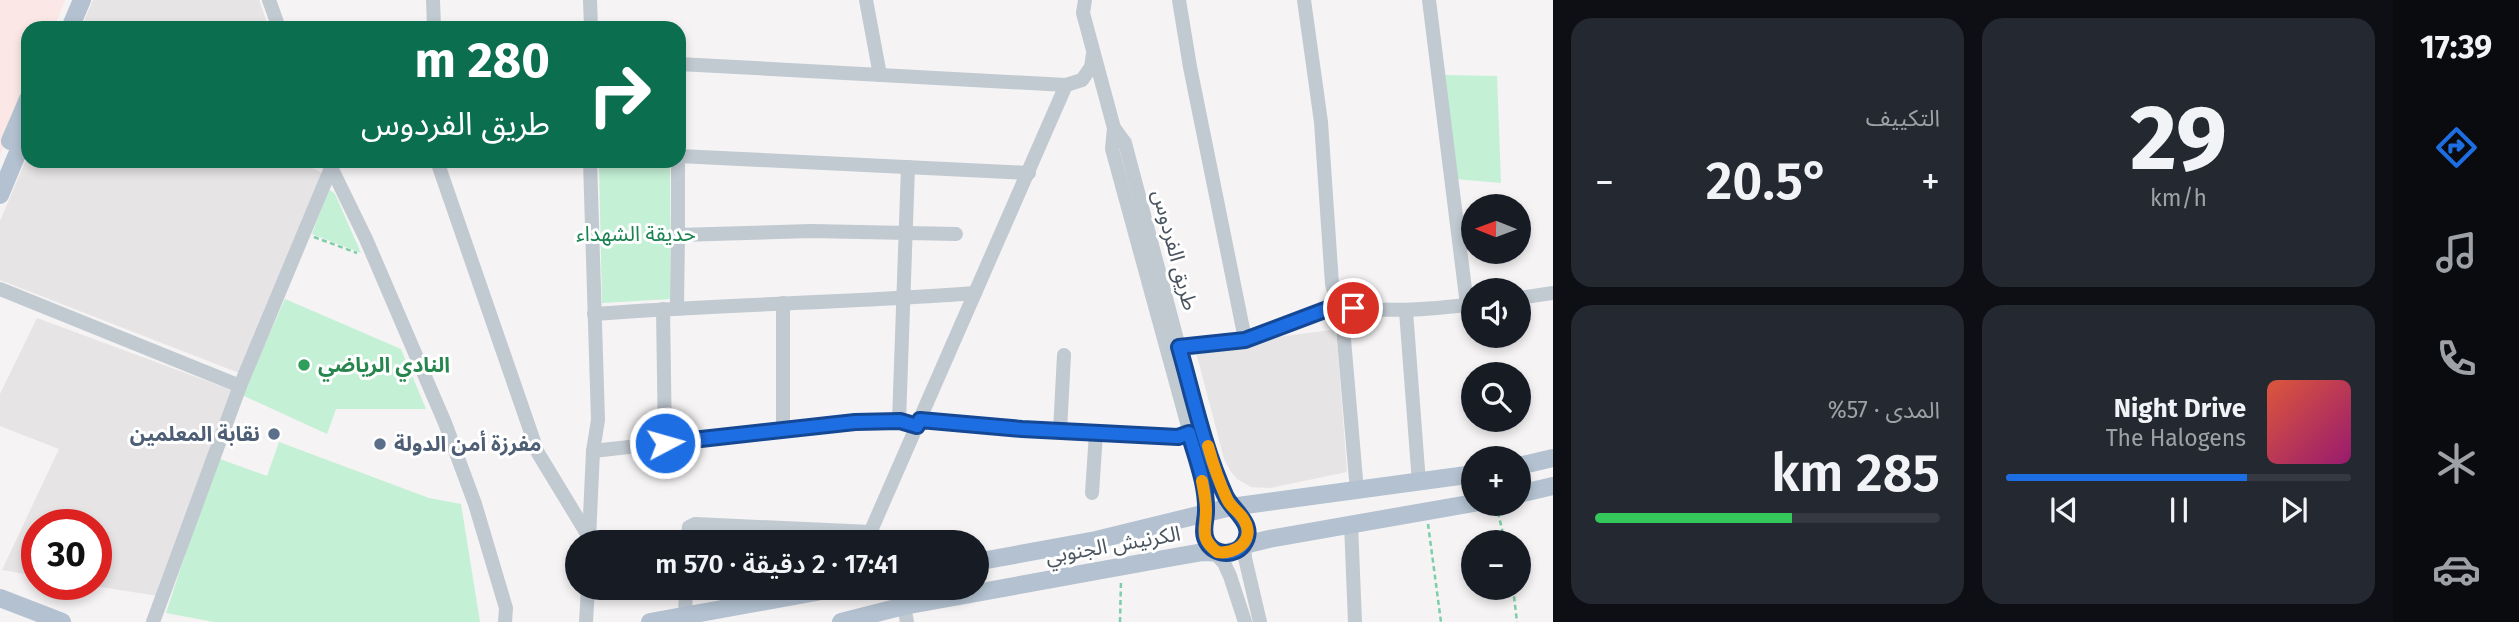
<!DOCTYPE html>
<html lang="ar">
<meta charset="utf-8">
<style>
:root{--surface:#171b24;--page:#242831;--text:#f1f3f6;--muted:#9ea1a6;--line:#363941;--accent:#1e6ee3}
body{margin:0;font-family:"Fira Sans","Noto Sans Arabic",sans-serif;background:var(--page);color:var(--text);direction:rtl;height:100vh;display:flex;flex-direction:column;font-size:26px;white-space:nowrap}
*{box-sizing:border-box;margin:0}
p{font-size:23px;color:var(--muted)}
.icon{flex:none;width:38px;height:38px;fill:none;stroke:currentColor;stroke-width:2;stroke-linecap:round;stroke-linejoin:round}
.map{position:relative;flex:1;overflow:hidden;direction:ltr}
.panel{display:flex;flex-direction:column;gap:18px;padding:18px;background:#0d0f14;width:840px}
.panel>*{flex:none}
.banner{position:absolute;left:21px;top:21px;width:665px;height:147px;border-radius:21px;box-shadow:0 4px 10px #0003;direction:rtl;background:#0b6e4f;color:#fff;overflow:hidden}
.needle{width:46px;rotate:271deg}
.tools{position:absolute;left:1461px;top:194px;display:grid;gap:14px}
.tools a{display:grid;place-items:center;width:70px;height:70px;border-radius:50%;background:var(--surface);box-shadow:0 4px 10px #0003;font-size:35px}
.speed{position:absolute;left:21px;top:509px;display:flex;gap:14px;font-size:35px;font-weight:700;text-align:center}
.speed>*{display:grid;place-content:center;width:91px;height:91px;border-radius:50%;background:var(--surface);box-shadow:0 4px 10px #0003;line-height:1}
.speed .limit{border:10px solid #d22;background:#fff;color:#111}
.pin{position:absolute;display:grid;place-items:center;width:60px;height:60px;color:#fff;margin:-30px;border:4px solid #fff;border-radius:50%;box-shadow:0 2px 7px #0007}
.me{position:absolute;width:77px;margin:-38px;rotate:84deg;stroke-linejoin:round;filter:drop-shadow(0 0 5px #0008)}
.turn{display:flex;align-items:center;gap:24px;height:147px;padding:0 21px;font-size:32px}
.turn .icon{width:91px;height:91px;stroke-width:2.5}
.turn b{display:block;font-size:49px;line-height:60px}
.big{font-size:52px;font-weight:600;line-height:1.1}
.panel .widget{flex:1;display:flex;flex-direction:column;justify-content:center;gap:10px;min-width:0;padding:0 24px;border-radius:21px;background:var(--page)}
.panel .dial{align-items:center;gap:0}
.dial b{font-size:91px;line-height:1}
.song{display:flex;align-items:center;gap:21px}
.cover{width:84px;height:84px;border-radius:10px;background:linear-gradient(135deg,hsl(10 70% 55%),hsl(320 70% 35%))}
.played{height:7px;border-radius:4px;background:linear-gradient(90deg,var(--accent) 70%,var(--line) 70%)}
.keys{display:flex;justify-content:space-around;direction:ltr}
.heat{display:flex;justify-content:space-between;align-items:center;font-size:38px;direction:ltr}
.charge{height:10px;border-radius:5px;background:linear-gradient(90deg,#34c759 57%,var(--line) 0)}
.panel .tiles{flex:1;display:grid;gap:18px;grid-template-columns:repeat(2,1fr)}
.trip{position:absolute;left:565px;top:530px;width:424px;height:70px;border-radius:35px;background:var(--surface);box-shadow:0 4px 10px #0003;font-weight:600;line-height:70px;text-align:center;direction:rtl}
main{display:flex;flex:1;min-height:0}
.tab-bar{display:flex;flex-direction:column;width:126px;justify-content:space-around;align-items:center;background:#090b0e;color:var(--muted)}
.tab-bar .icon{width:49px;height:49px}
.tab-bar .selected{color:var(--accent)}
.tab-bar b{font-size:32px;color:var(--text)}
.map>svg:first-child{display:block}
</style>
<main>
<nav class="tab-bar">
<b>17:39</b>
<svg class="icon selected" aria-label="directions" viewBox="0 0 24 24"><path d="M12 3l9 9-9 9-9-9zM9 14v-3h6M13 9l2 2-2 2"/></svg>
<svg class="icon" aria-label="music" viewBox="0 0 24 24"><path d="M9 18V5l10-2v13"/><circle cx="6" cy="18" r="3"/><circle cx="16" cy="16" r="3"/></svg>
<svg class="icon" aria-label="phone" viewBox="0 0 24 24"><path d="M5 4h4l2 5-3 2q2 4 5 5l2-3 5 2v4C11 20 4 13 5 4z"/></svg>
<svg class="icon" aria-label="climate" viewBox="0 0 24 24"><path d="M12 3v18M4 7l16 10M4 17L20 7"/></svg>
<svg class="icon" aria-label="car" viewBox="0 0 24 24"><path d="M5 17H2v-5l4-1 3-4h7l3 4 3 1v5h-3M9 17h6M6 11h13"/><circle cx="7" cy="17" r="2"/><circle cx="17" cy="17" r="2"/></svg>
</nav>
<section class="panel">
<div class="tiles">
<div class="widget dial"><b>29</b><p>km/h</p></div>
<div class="widget"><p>التكييف</p>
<div class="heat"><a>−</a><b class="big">20.5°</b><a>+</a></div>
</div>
<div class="widget">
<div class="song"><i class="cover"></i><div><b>Night Drive</b><p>The Halogens</p></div></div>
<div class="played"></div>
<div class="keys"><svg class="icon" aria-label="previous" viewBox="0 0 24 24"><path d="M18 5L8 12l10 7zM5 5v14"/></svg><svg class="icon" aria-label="pause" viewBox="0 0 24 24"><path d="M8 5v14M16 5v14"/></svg><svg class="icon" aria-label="next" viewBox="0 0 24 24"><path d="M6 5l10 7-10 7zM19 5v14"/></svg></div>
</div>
<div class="widget"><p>المدى · 57%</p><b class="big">285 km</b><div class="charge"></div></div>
</div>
</section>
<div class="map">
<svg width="1553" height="622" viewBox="0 0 1553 622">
<rect width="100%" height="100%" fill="#f5f3f3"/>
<g fill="#e6e4e5">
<polygon points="93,0 259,0 269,28 81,28"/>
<polygon points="28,155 28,161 296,161 323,173 239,373 0,280 0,221"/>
<polygon points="37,318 234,391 158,596 88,585 96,584 96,525 37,525 37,576 2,570 59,449 0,426 0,394"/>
<polygon points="1331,330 1335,332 1337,339 1347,472 1270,488 1251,487 1237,479 1231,472 1224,459 1195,348"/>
</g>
<polygon fill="#fbe8e6" points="0,0 65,0 54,28 28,28 28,89 0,155"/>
<g fill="#c4f0d6">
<polygon points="1442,75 1497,76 1501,183 1455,179"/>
<polygon points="665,161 670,168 671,299 602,303 599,163"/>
<polygon points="330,190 335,194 361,253 312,234 327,194"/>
<polygon points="285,299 401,349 426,409 336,409 327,434 242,395"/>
<polygon points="279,442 429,498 461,504 480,622 214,622 166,613 217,458 267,476"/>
</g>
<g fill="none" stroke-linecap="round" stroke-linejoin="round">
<g stroke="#7ccea8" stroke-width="2.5" stroke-dasharray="5 3.5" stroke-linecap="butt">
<polyline points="314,237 357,253"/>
<polyline points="1496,504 1505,542"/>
<polyline points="1428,524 1441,622"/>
<polyline points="1513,588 1517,622"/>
<polyline points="1120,622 1121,580"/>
</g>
<g stroke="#c1c9d1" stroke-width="14">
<polyline points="269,0 279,28"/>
<polyline points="433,0 434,28"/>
<polyline points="590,0 591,28"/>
<polyline points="866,0 880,75"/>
<polyline points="1085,0 1083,13 1114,128 1112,149 1201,474 1206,513 1204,534 1208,545 1224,563 1230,576 1245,622"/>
<polyline points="1179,0 1190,67 1245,339"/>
<path d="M1304,0L1321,122L1332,284L1337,305C1384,313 1427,310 1474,304"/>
<polyline points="1429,0 1467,305"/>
<polyline points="679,64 1066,85 1082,80 1091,67 1093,54"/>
<polyline points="1114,128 1125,143 1179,347 1215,469 1231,507 1240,513 1246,523 1247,535 1244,545 1245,558 1260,622"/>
<polyline points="679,156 1029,173"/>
<polyline points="328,161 366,239 445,423 475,504 506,608 505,622"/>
<polyline points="437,161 538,453 589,537"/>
<polyline points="678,161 678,235"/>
<polyline points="0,289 240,386 331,168"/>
<polyline points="1519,298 1553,293"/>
<polyline points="677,307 678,235 811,231 956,234"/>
<polyline points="663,309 665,443"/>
<polyline points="1406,311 1419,483"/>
<path d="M594,314C721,304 848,303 975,293"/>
<polyline points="1173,347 1245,339 1337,305 1342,316 1357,491"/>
<polyline points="920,420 1022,429 1178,437 1189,433"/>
<polyline points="899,421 908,167"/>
<polyline points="783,430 783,303"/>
<polyline points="1060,431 1064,355"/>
<polyline points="593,451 855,422 899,421 917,426"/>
<polyline points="1092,493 1096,433"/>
<polyline points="1351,524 1355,622"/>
<polyline points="589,538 593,451 598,420 590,161"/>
<polyline points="687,542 689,527 695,524 871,532"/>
<polyline points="866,542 1066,85"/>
<polyline points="904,606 907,622"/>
<polyline points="685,616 686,588"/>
<polyline points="153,622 240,386"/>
<polyline points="586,622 588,588"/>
</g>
<g stroke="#b3c1d0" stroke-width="18">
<polyline points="70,28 82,0"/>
<polyline points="10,141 28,99"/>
<polyline points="0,195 28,128"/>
<polyline points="1519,466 1553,458"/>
<polyline points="1519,494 1553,486"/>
<polyline points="976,562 1096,540 1231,507 1474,474"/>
<polyline points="0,598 62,622"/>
<polyline points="650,622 838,588"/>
<polyline points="841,622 904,606 1163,559 1203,552 1225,553 1237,550 1244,545 1269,539 1474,503"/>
</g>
</g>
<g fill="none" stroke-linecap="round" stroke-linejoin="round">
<g stroke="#144894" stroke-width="18">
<path id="route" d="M665,443L855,422L900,421L917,426L920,420L1022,429L1178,437L1189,433C1196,458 1207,485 1206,511C1206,522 1201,532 1207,542C1214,555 1234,557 1243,545C1258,525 1232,511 1225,495C1204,449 1193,396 1179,347L1245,340L1338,305L1353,308"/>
</g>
<use href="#route" stroke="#1e6ee3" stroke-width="12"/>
<path stroke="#f59e0b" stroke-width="12" d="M1202,481C1204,491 1206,501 1206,510C1206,531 1199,537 1217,552C1236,555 1256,540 1244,520C1239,511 1231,508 1227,499C1219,482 1213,464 1208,446"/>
</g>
<circle fill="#2e9e5b" stroke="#fff" stroke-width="2.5" cx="304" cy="365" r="7"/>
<g fill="#5c6f8a" stroke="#fff" stroke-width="2.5">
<circle cx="274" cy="434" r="7"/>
<circle cx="380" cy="444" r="7"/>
</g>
<g text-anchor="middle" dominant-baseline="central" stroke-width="6" stroke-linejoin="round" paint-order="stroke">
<g font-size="21" fill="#1a8351" stroke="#fff">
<text x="636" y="234">حديقة الشهداء</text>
</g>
<g font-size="21" fill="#4a5560" stroke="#fff">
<text transform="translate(1175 250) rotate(75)">طريق الفردوس</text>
<text transform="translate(1113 545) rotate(-10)">الكرنيش الجنوبي</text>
</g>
<g font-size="21" font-weight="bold" fill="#27864d" stroke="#fff" text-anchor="start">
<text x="318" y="365">النادي الرياضي</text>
</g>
<g font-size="21" font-weight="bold" fill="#4e5e75" stroke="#fff" text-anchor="end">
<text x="260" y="434">نقابة المعلمين</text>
<text x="394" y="444" text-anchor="start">مفرزة أمن الدولة</text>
</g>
</g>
</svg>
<div class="tools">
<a><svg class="needle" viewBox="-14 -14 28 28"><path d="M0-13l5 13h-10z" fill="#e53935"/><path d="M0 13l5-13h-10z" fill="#9ea1a6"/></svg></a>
<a><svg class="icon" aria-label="sound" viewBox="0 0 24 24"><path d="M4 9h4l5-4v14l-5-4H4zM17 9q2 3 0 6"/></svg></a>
<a><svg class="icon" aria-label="search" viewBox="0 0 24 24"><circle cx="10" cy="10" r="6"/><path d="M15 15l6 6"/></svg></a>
<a>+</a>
<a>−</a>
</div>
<div class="speed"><div class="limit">30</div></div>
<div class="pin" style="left:1353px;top:308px;background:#d93025"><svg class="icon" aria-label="arrive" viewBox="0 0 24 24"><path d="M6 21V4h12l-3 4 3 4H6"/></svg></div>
<svg class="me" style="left:665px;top:443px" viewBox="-20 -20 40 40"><circle r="17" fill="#1e6ee3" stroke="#fff" stroke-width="3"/><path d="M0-11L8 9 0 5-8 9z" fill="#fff"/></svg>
<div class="trip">17:41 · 2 دقيقة · 570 m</div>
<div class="banner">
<div class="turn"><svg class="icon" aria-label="right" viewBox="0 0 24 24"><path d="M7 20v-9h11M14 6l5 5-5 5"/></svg><div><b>280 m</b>طريق الفردوس</div></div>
</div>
</div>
</main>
